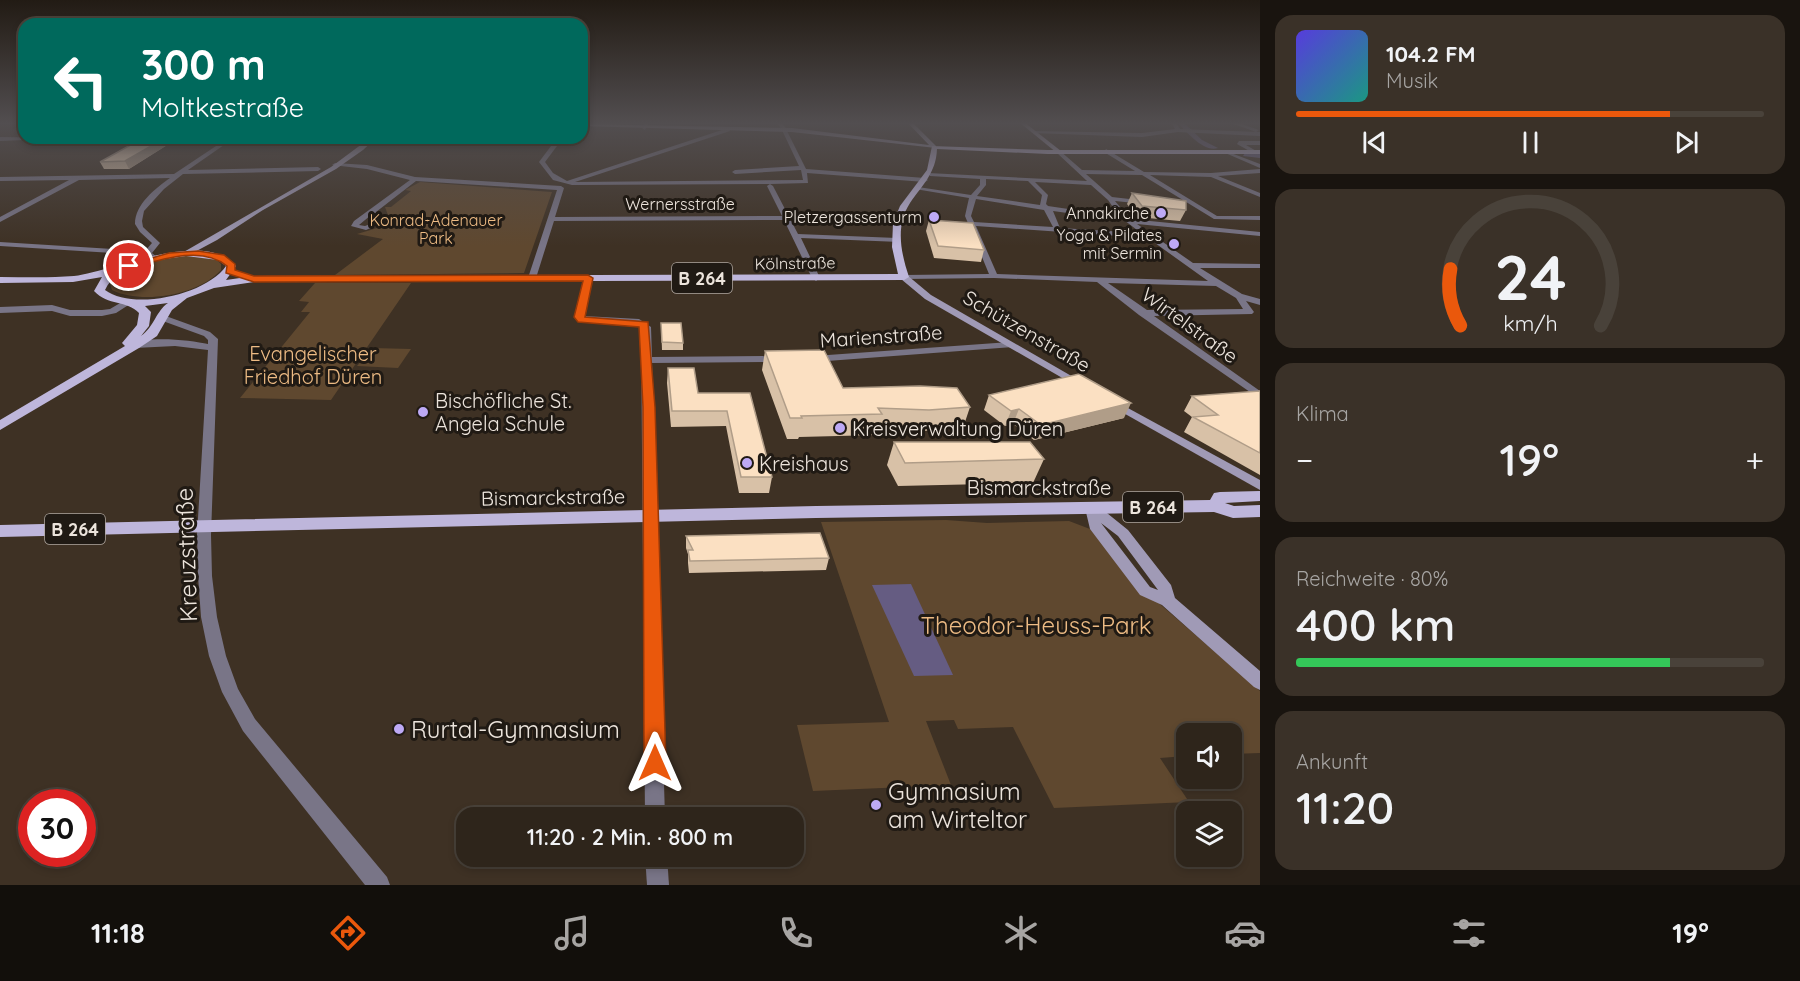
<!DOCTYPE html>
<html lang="de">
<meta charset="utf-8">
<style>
:root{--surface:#2e251b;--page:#3a3128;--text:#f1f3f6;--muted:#a7a5a3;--line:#49423a;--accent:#ea580c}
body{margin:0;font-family:Quicksand,sans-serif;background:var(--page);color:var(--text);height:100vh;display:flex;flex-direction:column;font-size:22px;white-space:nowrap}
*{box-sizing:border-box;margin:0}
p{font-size:20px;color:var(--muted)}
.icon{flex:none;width:33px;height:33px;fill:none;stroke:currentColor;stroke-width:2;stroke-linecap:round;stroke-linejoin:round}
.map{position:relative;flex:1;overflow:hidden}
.details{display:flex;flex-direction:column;gap:15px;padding:15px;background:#19140f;width:540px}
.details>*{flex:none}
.hud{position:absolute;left:18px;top:18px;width:570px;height:126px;border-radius:18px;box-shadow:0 3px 9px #0003,0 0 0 2px var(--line);background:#00695c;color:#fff;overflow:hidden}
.fabs{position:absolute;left:1176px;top:723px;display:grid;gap:12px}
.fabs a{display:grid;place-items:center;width:66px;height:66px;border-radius:12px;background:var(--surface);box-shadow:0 3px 9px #0003,0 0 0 2px var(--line);font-size:30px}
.speed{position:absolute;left:18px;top:789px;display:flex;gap:12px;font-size:30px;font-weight:700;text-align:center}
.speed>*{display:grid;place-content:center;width:78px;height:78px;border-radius:50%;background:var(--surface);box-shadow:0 3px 9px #0003,0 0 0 2px var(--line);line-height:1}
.speed .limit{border:9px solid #d22;background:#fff;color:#111}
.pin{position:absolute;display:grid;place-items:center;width:51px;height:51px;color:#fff;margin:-26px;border:3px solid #fff;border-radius:50%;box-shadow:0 2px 6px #0007}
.me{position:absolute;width:66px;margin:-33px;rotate:0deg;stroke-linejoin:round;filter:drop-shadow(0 0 4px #0008)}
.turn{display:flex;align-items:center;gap:21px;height:126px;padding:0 24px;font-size:27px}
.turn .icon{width:78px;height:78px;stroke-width:2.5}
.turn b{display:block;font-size:42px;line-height:51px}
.big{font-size:45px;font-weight:600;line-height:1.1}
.details .tile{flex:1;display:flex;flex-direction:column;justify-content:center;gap:9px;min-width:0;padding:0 21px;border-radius:18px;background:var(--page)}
.details .dial{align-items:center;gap:0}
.dial svg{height:156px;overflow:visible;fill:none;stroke:var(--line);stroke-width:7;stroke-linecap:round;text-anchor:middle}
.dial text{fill:var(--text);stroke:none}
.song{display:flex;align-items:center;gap:18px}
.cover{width:72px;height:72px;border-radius:9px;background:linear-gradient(135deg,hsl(250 70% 55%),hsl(170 70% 35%))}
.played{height:6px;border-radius:3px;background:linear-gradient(90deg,var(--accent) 80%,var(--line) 80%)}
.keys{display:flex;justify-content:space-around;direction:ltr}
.heat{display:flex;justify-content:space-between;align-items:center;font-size:33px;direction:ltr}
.charge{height:9px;border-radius:4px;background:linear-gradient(90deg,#34c759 80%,var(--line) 0)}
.trip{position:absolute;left:456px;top:807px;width:348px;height:60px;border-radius:18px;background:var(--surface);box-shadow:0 3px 9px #0003,0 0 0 2px var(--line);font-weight:600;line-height:60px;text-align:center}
.tab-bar{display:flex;height:96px;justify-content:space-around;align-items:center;background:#120f0b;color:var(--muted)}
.tab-bar .icon{width:42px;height:42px}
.tab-bar .selected{color:var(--accent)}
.tab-bar b{font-size:27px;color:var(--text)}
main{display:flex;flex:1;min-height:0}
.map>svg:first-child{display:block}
</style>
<main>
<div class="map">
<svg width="1260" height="885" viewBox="0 0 1260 885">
<rect width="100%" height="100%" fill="#3e3124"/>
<g fill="#5f482f">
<polygon points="420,182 552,192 524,273 335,275 383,239 357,234 384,226 389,218 385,207 391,207 411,191 405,190"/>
<path d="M191,255L216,259L221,264V270C199,295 142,305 112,290L110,284C127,259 164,259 191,255Z"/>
<polygon points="315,283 411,283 331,400 240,398 310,312 301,312 309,302 299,301"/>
<polygon points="372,348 411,349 398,368 357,366"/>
<polygon points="946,520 987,523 1069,521 1090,529 1146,592 1260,691 1260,753 1232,754 1232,734 1186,734 1186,756 1160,758 1189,802 1054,808 1013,727 958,729 954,720 926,721 951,785 813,791 797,725 889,722 821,522"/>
</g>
<polygon fill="#655c82" points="911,584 953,675 914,676 872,585"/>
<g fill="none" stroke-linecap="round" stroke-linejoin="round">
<g fill="#655c82" fill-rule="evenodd">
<path d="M1177,122H1183L1202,140L1218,148C1204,153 1187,132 1177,122Z"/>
<polygon points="1245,153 1260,154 1260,158 1243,156"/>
</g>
<g fill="#797587" fill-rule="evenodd">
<polygon points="645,122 649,122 645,130 642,128"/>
<path d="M776,122H781L785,127L806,169L925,178L928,180L925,182L807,173L808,183L770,184L773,186L798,234L897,238L901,240L900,242L801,238L820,278L816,281L812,278L784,220L554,221L536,278L532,281L528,278L557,190L416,181L376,212L382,219L380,224L366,230L351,226L354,221L410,180L367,169L332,165L335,163L367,165L415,177L561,186L564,188L555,217L782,216L767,186L770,184L572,185L553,180L539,162L557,138H563L545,162L553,173L567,181L728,128L730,131L575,182L803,180L801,170L735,174L732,172L735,170L799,166L781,128ZM371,215L374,219L373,223L365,226L359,225Z"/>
<polygon points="1171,122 1176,122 1180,129 1260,132 1260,136 1178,132 1142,137 1033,133 1036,131 1142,133 1175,129"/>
<polygon points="1199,122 1236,122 1259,130 1256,132 1234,124 1201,124"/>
<polygon points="0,137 72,138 0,141"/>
<path d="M228,138H234L188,170L318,167L321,169L318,171L183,174L164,189L144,211L142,221L143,227L160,243L152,253L158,258L154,260L145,255L0,246V242L145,251L152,243L140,232L135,224C135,204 155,189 170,178L79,180L0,222V217L69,180L0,181V177L174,174Z"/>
<polygon points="459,138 466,138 452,146 447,145"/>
<polygon points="1239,141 1260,141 1260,145 1246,145 1258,152 1253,153 1237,144"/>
<path d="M1106,149L1144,172L1211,173L1260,169V173L1218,176L1260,193V197L1211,177L1150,175L1217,216H1260V220L1214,219L1142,175L1086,174L1112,197L1147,201V203L1145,204L1115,201L1130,219L1260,232V236L1137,224L1193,263L1260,264V268H1200L1242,294L1260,299V305L1246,301L1254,312L1252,314L1154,316L1260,391V399L1139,315L1097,282L994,278L904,279L900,277L904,275L989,274L965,216L969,198L915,189L918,187L971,195L980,185V179L930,176L928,173L1087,181L1057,153L1059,150L1082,170L1135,171L1104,152ZM986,179L1028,181L1042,195L1040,205L977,196L986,185ZM1035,182L1091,185L1108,200L1117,213L1082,211L1048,206L1046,204L1048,195ZM976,199L1044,210L1053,227L974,222L971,216ZM1053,211L1082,215L1120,217L1141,233L1060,228ZM976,226L1148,238L1208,281L997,274ZM1108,283L1216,286L1236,298L1243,309L1147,310Z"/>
<polygon points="1223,150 1260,164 1260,168 1223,152"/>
<polygon points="588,275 592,278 584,316 639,319 651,327 652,357 778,356 783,359 778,362 652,363 665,818 645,818 641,328 637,325 579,322 574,317 584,278"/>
<polygon points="127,299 130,300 130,304 116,313 102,316 70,316 52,311 0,313 0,307 52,305 70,310 102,310 110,309"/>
<path d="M163,315L210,332L218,339L211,535L212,576L217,617L226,656L238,689L255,719L387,877L390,885H365L243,731L222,692L209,656L201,617L198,576L197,535L208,350L175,346L135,348L130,345C145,335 191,340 208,344V340L204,336L160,320L158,318Z"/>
<polygon points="1010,342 1015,345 1013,347 814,362 809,359 814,356"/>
<polygon points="645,856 667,856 669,885 647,885"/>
</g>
<g fill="#a09ab6" fill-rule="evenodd">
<polygon points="907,122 912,122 936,146 936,148 792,132 582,126 582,124 792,128 929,145"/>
<polygon points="1019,122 1024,122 1061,151 1061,153 1057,153"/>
<polygon points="370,138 376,138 363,150 336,169 263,210 217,240 189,255 182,253 331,167"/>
<polygon points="901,275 907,275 931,295 1087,385 1086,387 1078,387 925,299 901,279"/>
<polygon points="1115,401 1260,480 1260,490 1111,406 1109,404 1111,402"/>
<path d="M1092,503L1097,505L1128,530L1171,585L1175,598L1260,671V690L1254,687L1162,605L1140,595L1090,529L1085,508L1087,505ZM1101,523L1118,536L1158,590L1150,587Z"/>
</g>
<g fill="#beb6db" fill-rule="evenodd">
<path d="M932,146L1048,150H1260V154H1048L937,149C936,173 923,184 910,203C895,226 901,253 909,277L904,280L254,282L214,288L187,298L172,310L157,336L139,348L0,430V420L125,346L122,343L137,325L139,313C127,300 108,306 94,291L102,277L73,282L0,283V277C24,277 50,278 74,276C116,271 203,228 236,266L226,280L254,276L898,274L892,247L893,223L900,206L927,170ZM186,256L218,260L226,266C206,295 133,311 105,290C117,263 160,260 186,256ZM168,303C156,311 154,327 141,336L149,326L151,312L145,306Z"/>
<polygon points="1260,491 1260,501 1225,503 1234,506 1260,505 1260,517 1233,518 1214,512 816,518 0,537 0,525 816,506 1210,500 1214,493 1220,492"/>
</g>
</g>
<g fill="#d8c1a7">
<polygon points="172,142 129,169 104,169 100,162"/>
<polygon points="1132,193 1186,210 1180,221 1137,217 1127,204"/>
<polygon points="929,220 984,250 981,262 934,258 926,231"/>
<polygon points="661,323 683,343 683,350 662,350"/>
<polygon points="765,351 843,388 970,407 963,428 922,431 878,429 877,435 799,437 798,439 787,439 762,370"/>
<polygon points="668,368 698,393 750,393 772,477 769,493 739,493 726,426 671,427 667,383"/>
<polygon points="1260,391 1260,475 1184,432 1192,417 1184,411 1192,396"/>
<polygon points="989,395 1124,418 1034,440 1013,424 1005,426 984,410"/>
<polygon points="894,442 1044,459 1033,483 898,486 887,465"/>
<polygon points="686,536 829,558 826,570 689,573 688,563 688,554 686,548"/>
</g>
<g fill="#b09d88">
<polygon points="165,138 170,138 172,142 129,169 125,161"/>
<polygon points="1131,403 1124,418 1034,440 1041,425"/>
<polygon points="1019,409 1013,424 1005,426 1011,411"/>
</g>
<g fill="#fbe0c2" stroke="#b09d88" stroke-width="1.5">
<polygon points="143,138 165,138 125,161 100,162"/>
<polygon points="1132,193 1186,201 1186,210 1142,206"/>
<polygon points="929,220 973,223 984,250 938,246"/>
<polygon points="661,323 681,323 683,343 662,342"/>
<polygon points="824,350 843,388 920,386 957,388 970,407 929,410 878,408 882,414 801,416 802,418 790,418 765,351"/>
<polygon points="668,368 694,368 698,393 750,393 772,477 741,477 727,411 672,411"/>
<polygon points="1079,374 1131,403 1041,425 1019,409 1011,411 989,395"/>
<polygon points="1260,391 1260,453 1193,417 1218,415 1192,396"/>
<polygon points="894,442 1030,442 1044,459 905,463"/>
<polygon points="820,533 829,558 690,561 688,550 693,550 686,536"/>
</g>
<linearGradient id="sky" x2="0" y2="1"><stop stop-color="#221b14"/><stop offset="0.5" stop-color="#524e50"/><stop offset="1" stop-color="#524e50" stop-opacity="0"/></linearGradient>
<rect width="1260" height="246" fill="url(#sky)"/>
<path fill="#ea580c" stroke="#983908" stroke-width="1.5" d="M198,251L224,255L235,264V270L254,276L588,275L593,278L585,317L648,322L655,407L666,763L663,770L655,773L647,770L644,763L643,407L639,327L578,322L574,317L583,281L254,282L226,273L227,266C201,244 157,261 129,269L124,266L169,253Z"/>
<g fill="#bda9f5" stroke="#201a14" stroke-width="2">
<circle cx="1161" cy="213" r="6"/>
<circle cx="934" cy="217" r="6"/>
<circle cx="1174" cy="244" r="6"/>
<circle cx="423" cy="412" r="6"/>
<circle cx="840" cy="428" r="6"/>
<circle cx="747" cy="463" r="6"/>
<circle cx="399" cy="729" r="6"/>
<circle cx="876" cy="805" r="6"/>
</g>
<g text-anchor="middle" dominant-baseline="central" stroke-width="6" stroke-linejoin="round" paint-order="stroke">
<g font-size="16" fill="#ece4dc" stroke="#201a14">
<text x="680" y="204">Wernersstraße</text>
<text transform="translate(795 263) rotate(-1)">Kölnstraße</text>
</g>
<g font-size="16" fill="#ece4dc" stroke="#201a14" text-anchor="end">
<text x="1149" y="213">Annakirche</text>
<text x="922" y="217">Pletzergassenturm</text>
<text x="1162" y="235">Yoga &amp; Pilates<tspan x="1162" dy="18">mit Sermin</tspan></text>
</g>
<g font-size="16" fill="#edbb84" stroke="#201a14">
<text x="436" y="220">Konrad-Adenauer<tspan x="436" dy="18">Park</tspan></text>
</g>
<g fill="#201a14" stroke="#afa7a0" stroke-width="1.5">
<rect x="672" y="263" width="60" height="30" rx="4.5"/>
<rect x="1123" y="492" width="60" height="30" rx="4.5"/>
<rect x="45" y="514" width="60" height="30" rx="4.5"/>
</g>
<g font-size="18" font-weight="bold" fill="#ece4dc">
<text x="702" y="278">B 264</text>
<text x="1153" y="507">B 264</text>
<text x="75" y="529">B 264</text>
</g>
<g font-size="20" fill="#ece4dc" stroke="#201a14">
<text transform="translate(1190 325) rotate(36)">Wirtelstraße</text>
<text transform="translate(1027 331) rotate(30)">Schützenstraße</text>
<text transform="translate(881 336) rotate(-4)">Marienstraße</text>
<text x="1039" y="487">Bismarckstraße</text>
<text transform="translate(553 497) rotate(-1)">Bismarckstraße</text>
</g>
<g font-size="20" fill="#edbb84" stroke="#201a14">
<text x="313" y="353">Evangelischer<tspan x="313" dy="23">Friedhof Düren</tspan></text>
</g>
<g font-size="20" fill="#ece4dc" stroke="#201a14" text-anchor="start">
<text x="435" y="400">Bischöfliche St.<tspan x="435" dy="23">Angela Schule</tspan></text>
<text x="852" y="428">Kreisverwaltung Düren</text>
<text x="759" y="463">Kreishaus</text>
</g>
<g font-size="24" fill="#ece4dc" stroke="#201a14">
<text transform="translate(186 555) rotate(-92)">Kreuzstraße</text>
</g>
<g font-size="24" fill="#edbb84" stroke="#201a14">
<text x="1036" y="625">Theodor-Heuss-Park</text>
</g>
<g font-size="24" fill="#ece4dc" stroke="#201a14" text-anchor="start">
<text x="411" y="729">Rurtal-Gymnasium</text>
<text x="888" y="791">Gymnasium<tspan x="888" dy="28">am Wirteltor</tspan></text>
</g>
</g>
</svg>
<div class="fabs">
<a><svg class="icon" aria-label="sound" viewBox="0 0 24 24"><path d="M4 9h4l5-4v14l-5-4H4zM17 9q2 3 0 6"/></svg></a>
<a><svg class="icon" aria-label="layers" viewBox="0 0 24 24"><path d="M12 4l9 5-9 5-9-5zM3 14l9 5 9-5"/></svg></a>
</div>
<div class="speed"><div class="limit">30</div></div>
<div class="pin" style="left:129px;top:266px;background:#d93025"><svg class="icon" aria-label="arrive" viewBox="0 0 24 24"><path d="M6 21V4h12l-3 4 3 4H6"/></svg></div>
<svg class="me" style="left:655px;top:763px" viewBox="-20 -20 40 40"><path d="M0-17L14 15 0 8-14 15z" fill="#ea580c" stroke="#fff" stroke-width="4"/></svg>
<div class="trip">11:20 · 2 Min. · 800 m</div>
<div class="hud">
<div class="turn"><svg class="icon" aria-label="left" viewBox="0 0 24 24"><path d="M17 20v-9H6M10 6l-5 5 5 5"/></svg><div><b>300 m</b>Moltkestraße</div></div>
</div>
</div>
<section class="details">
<div class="tile">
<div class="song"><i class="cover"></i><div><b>104.2 FM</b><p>Musik</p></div></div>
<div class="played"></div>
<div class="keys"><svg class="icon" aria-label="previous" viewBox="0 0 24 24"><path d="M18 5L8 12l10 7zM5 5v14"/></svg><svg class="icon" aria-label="pause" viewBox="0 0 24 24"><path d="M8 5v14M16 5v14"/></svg><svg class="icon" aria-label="next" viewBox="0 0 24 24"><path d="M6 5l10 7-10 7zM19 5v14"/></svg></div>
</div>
<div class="tile dial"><svg viewBox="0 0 100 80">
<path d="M14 69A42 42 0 1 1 86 69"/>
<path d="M14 69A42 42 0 0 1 9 40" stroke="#ea580c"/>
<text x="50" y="56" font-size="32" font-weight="700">24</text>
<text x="50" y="72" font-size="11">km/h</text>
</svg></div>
<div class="tile"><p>Klima</p>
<div class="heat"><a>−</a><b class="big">19°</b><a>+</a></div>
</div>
<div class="tile"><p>Reichweite · 80%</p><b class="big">400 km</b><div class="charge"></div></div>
<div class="tile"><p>Ankunft</p><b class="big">11:20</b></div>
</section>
</main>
<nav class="tab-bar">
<b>11:18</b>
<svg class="icon selected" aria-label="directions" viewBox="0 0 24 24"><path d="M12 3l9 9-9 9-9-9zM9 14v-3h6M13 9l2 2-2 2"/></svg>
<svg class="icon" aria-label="music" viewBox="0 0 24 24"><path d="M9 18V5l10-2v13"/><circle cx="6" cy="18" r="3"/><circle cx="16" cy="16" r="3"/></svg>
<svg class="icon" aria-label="phone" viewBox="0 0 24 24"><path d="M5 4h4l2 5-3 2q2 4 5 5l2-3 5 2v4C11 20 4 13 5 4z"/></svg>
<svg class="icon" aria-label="climate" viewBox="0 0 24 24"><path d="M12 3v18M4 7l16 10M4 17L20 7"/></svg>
<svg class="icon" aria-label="car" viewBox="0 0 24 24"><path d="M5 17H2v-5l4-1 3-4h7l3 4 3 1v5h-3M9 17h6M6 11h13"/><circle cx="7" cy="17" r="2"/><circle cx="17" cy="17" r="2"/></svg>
<svg class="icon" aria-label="filters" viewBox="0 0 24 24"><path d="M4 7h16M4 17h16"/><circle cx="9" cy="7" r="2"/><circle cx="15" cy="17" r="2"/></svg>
<b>19°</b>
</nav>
